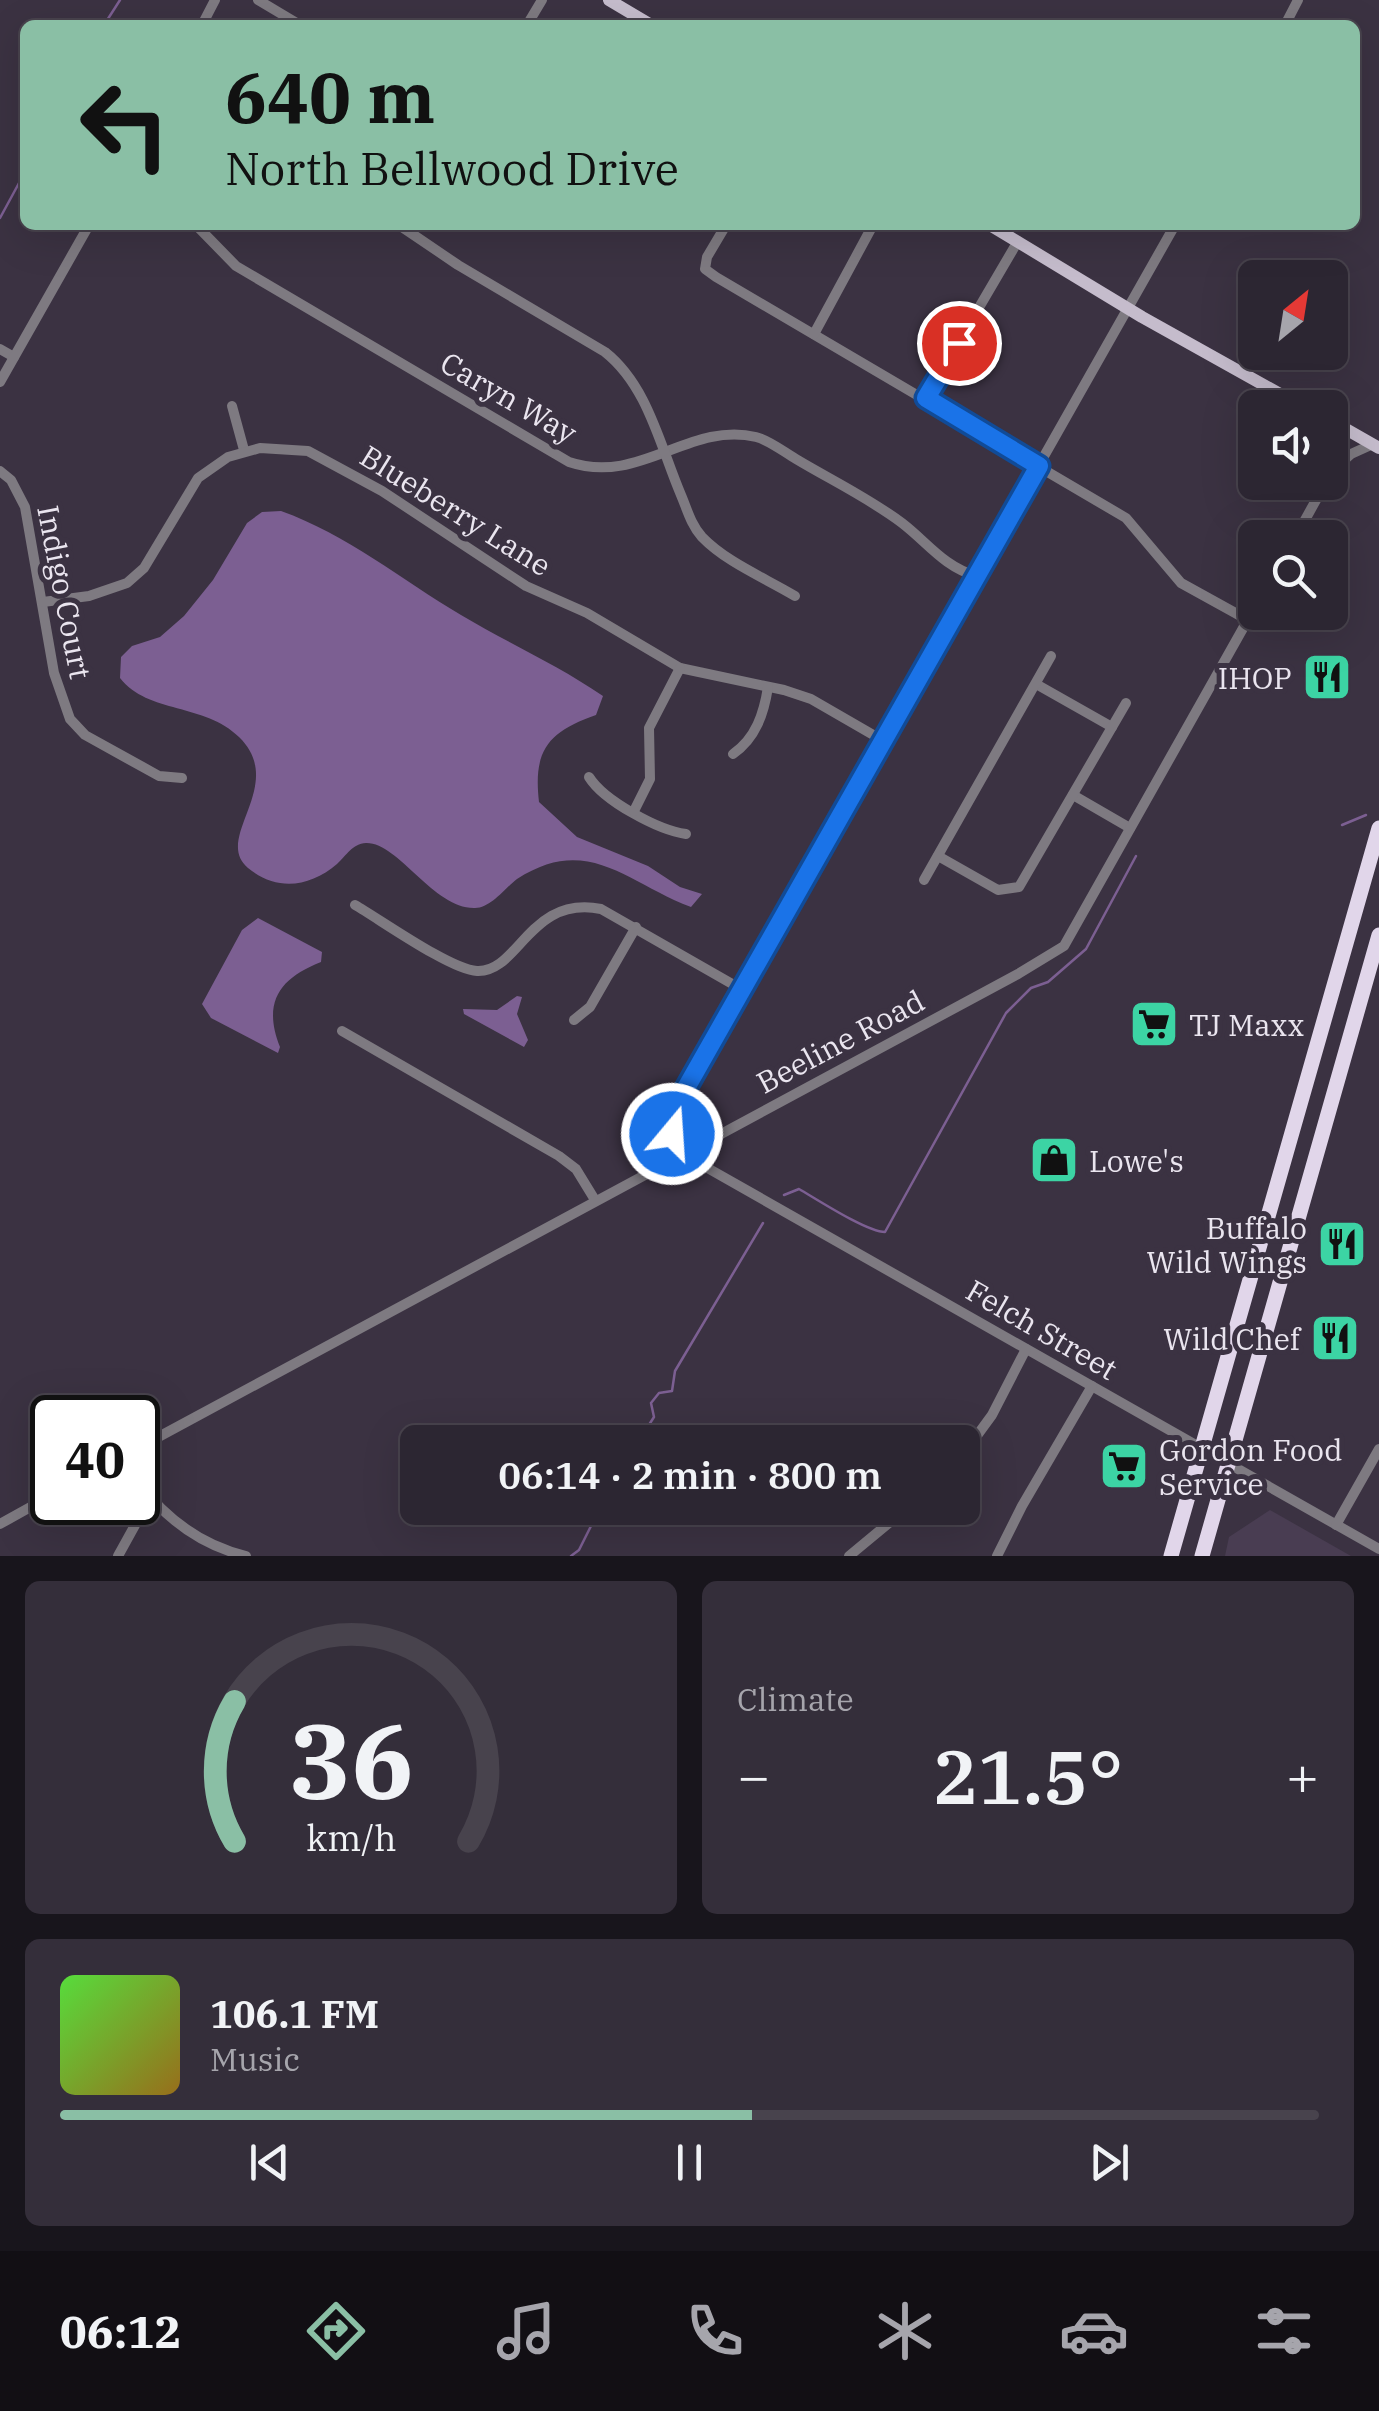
<!DOCTYPE html>
<meta charset="utf-8">
<style>
:root{--surface:#2c2632;--page:#342e3a;--text:#f1f3f6;--muted:#a6a5ac;--line:#48434d;--accent:#8abfa5}
body{margin:0;font-family:"IBM Plex Serif",serif;background:var(--page);color:var(--text);height:100vh;display:flex;flex-direction:column;font-size:38px;white-space:nowrap}
*{box-sizing:border-box;margin:0}
p{font-size:32px;color:var(--muted)}
.icon{flex:none;width:55px;height:55px;fill:none;stroke:currentColor;stroke-width:2;stroke-linecap:round;stroke-linejoin:round}
.map{position:relative;height:1556px;overflow:hidden}
.drawer{display:flex;flex-direction:column;gap:25px;padding:25px;background:#18151c;flex:1}
.drawer>*{flex:none}
.top-card{position:absolute;left:20px;top:20px;width:1340px;height:210px;border-radius:15px;box-shadow:0 10px 40px #0002,0 0 0 2px var(--line);background:#8abfa5;color:#111;overflow:hidden}
.needle{width:65px;rotate:30deg}
.fabs{position:absolute;left:1238px;top:260px;display:grid;gap:20px}
.fabs a{display:grid;place-items:center;width:110px;height:110px;border-radius:15px;background:var(--surface);box-shadow:0 10px 40px #0002,0 0 0 2px var(--line);font-size:50px}
.speed{position:absolute;left:30px;top:1395px;display:flex;gap:20px;font-size:50px;font-weight:700;text-align:center}
.speed>*{display:grid;place-content:center;width:130px;height:130px;border-radius:50%;background:var(--surface);box-shadow:0 10px 40px #0002,0 0 0 2px var(--line);line-height:1}
.speed .limit{border:5px solid #111;border-radius:15px;background:#fff;color:#111}
.pin{position:absolute;display:grid;place-items:center;width:85px;height:85px;color:#fff;margin:-42px;border:5px solid #fff;border-radius:50%;box-shadow:0 2px 10px #0007}
.me{position:absolute;width:110px;margin:-55px;rotate:18deg;stroke-linejoin:round;filter:drop-shadow(0 0 8px #0008)}
.turn{display:flex;align-items:center;gap:35px;height:210px;padding:0 40px;font-size:45px}
.turn .icon{width:130px;height:130px;stroke-width:2.5}
.turn b{display:block;font-size:70px;line-height:85px}
.big{font-size:75px;font-weight:600;line-height:1.1}
.drawer .tile{flex:1;display:flex;flex-direction:column;justify-content:center;gap:15px;min-width:0;padding:0 35px;border-radius:15px;background:var(--page)}
.drawer .dial{align-items:center;gap:0}
.dial svg{height:260px;overflow:visible;fill:none;stroke:var(--line);stroke-width:7;stroke-linecap:round;text-anchor:middle}
.dial text{fill:var(--text);stroke:none}
.song{display:flex;align-items:center;gap:30px}
.cover{width:120px;height:120px;border-radius:15px;background:linear-gradient(135deg,hsl(110 70% 55%),hsl(40 70% 35%))}
.played{height:10px;border-radius:5px;background:linear-gradient(90deg,var(--accent) 55%,var(--line) 55%)}
.keys{display:flex;justify-content:space-around;direction:ltr}
.heat{display:flex;justify-content:space-between;align-items:center;font-size:55px;direction:ltr}
.drawer .tiles{flex:1;display:grid;gap:25px;grid-template-columns:1fr 1fr}
.tile:last-child{grid-column:span 2}
.trip{position:absolute;left:400px;top:1425px;width:580px;height:100px;border-radius:15px;background:var(--surface);box-shadow:0 10px 40px #0002,0 0 0 2px var(--line);font-weight:600;line-height:100px;text-align:center}
.menu{display:flex;height:160px;justify-content:space-around;align-items:center;background:#120f14;color:var(--muted)}
.menu .icon{width:70px;height:70px}
.menu .selected{color:var(--accent)}
.menu b{font-size:45px;color:var(--text)}
.map>svg:first-child{display:block}
</style>
<div class="map">
<svg width="1379" height="1556" viewBox="0 0 1379 1556">
<rect width="100%" height="100%" fill="#3b3242"/>
<polygon fill="#493d52" points="1270,1510 1351,1556 1352,1556 1225,1556 1229,1537"/>
<g fill="#7c5f92">
<path d="M281,511C346,534 402,580 461,615C508,643 558,665 603,696L596,715C548,732 533,750 539,802L577,837L648,866L680,887L702,894L691,907C627,883 588,833 517,879C505,888 490,909 474,908C433,908 398,842 366,843C352,844 347,855 337,864C310,887 277,892 248,868C212,838 288,785 239,737C205,703 148,714 120,678L121,657L132,646L160,637L184,616L213,580L247,523L262,512Z"/>
<path d="M258,918L322,952L321,962C280,978 262,1002 280,1047L278,1053L211,1018L202,1004L242,930Z"/>
<polygon points="517,996 522,997 517,1014 528,1040 524,1047 464,1014 463,1009 497,1010"/>
</g>
<g fill="none" stroke-linecap="round" stroke-linejoin="round">
<g stroke="#7c5f92" stroke-width="2.5">
<polyline points="104,25 120,0"/>
<polyline points="0,218 25,172"/>
<polyline points="1342,825 1366,815"/>
<path d="M784,1195L799,1189C818,1200 867,1232 885,1232L1006,1013L1031,988L1048,982L1086,949L1136,856"/>
<polyline points="638,1442 654,1417 651,1403 659,1393 672,1391 675,1371 763,1223"/>
<polyline points="571,1556 579,1550 600,1508"/>
</g>
<g stroke="#7e7a81" stroke-width="10">
<polyline points="258,0 300,25"/>
<polyline points="202,25 215,0"/>
<polyline points="527,25 542,0"/>
<polyline points="1285,25 1298,0"/>
<path d="M196,225L236,266L569,462C640,486 689,421 756,437C769,440 784,452 796,459C831,480 869,498 902,523C928,543 943,566 976,576"/>
<path d="M399,225L458,265L605,352C648,386 660,446 681,495C687,509 691,525 702,537C726,562 765,578 795,596"/>
<polyline points="726,225 707,257 705,269 716,277 1126,518 1181,583 1248,620"/>
<polyline points="814,334 873,225"/>
<polyline points="0,349 14,357"/>
<polyline points="0,382 89,225"/>
<polyline points="926,398 1018,241"/>
<polyline points="232,406 244,450"/>
<polyline points="1338,425 1340,448 1333,470 1351,454 1373,444"/>
<polyline points="0,471 11,480 25,507 54,673 70,719 85,735 159,776 182,778"/>
<polyline points="1295,538 1326,482"/>
<polyline points="43,602 89,596 127,583 144,568 198,478 228,457 260,448 308,451 382,491 526,586 587,613 680,668 784,690 811,699 882,740"/>
<polyline points="1036,684 1112,727"/>
<path d="M733,754C756,738 764,713 768,687"/>
<path d="M589,777C604,801 658,830 686,834"/>
<polyline points="1073,795 1130,828"/>
<polyline points="634,811 650,779 649,728 680,668"/>
<polyline points="938,856 998,890 1019,887 1126,703"/>
<polyline points="924,880 1051,656"/>
<path d="M355,905C381,920 451,970 477,971C519,973 529,895 601,909L741,989"/>
<polyline points="574,1020 590,1007 636,927"/>
<polyline points="342,1031 559,1156 576,1169 595,1200"/>
<polyline points="681,1153 671,1134 673,1111 1175,225"/>
<polyline points="681,1153 1379,1549"/>
<polyline points="138,1448 1018,974 1064,946 1255,607"/>
<polyline points="962,1456 992,1415 1026,1349"/>
<path d="M138,1482C166,1519 200,1545 246,1556"/>
<polyline points="0,1524 52,1495"/>
<polyline points="1336,1525 1379,1449"/>
<polyline points="118,1556 150,1498"/>
<polyline points="849,1556 907,1508"/>
<polyline points="997,1556 1022,1506 1092,1386"/>
</g>
<g stroke="#c5bccc" stroke-width="12">
<polyline points="609,0 651,25"/>
<polyline points="990,225 1142,317 1305,408"/>
<polyline points="1330,420 1379,448"/>
</g>
<g stroke="#e1d6ea" stroke-width="15">
<polyline points="1171,1556 1379,828"/>
<polyline points="1202,1556 1379,935"/>
</g>
</g>
<g fill="none" stroke-linecap="round" stroke-linejoin="round">
<g stroke="#114b97" stroke-width="25">
<polyline id="route" points="672,1134 673,1111 1039,466 926,398 959,343"/>
</g>
<use href="#route" stroke="#1a73e8" stroke-width="18"/>
</g>
<defs>
<g id="restaurant-square" transform="scale(2.5)"><rect x="-9" y="-9" width="18" height="18" rx="4" fill="#3cd4a4" stroke="#3b3242"/><path d="M-5-6h1v4h1v-4h1v4h1v-4h1v5L-1.5 .5V6h-2V.5L-5-1ZM5-6V6H3V1.5H1.5Q1.5-4 5-6Z" fill="#111"/></g>
<g id="supermarket-square" transform="scale(2.5)"><rect x="-9" y="-9" width="18" height="18" rx="4" fill="#3cd4a4" stroke="#3b3242"/><path d="M-6-5.5h2.5l.6 2H6L4.5 2H-2.5L-4.4-4H-6ZM-1.5 3.2a1.3 1.3 0 1 0 .1 0ZM3 3.2a1.3 1.3 0 1 0 .1 0Z" fill="#111"/></g>
<g id="shop-square" transform="scale(2.5)"><rect x="-9" y="-9" width="18" height="18" rx="4" fill="#3cd4a4" stroke="#3b3242"/><path d="M-5-2.5h2.3a2.7 3.5 0 0 1 5.4 0H5L5.5 6h-11ZM-1.5-2.5h3a1.5 2.3 0 0 0-3 0Z" fill="#111"/></g>
</defs>
<g fill-rule="evenodd">
<use href="#restaurant-square" x="1327" y="677"/>
<use href="#supermarket-square" x="1154" y="1024"/>
<use href="#shop-square" x="1054" y="1160"/>
<use href="#restaurant-square" x="1342" y="1244"/>
<use href="#restaurant-square" x="1335" y="1338"/>
<use href="#supermarket-square" x="1124" y="1466"/>
</g>
<g text-anchor="middle" dominant-baseline="central" stroke-width="10" stroke-linejoin="round" paint-order="stroke">
<g font-size="30" fill="#eae5ef" stroke="#3b3242">
<text transform="translate(509 397) rotate(30)">Caryn Way</text>
<text transform="translate(456 510) rotate(32)">Blueberry Lane</text>
<text transform="translate(65 592) rotate(79)">Indigo Court</text>
<text transform="translate(840 1041) rotate(-28)">Beeline Road</text>
<text transform="translate(1042 1329) rotate(30)">Felch Street</text>
</g>
<g font-size="30" fill="#eae5ef" stroke="#3b3242" text-anchor="end">
<text x="1292" y="677">IHOP</text>
<text x="1189" y="1024" text-anchor="start">TJ Maxx</text>
<text x="1089" y="1160" text-anchor="start">Lowe's</text>
<text x="1307" y="1227">Buffalo<tspan x="1307" dy="34">Wild Wings</tspan></text>
<text x="1300" y="1338">Wild Chef</text>
<text x="1159" y="1449" text-anchor="start">Gordon Food<tspan x="1159" dy="34">Service</tspan></text>
</g>
</g>
</svg>
<div class="fabs">
<a><svg class="needle" viewBox="-14 -14 28 28"><path d="M0-13l5 13h-10z" fill="#e53935"/><path d="M0 13l5-13h-10z" fill="#a6a5ac"/></svg></a>
<a><svg class="icon" aria-label="sound" viewBox="0 0 24 24"><path d="M4 9h4l5-4v14l-5-4H4zM17 9q2 3 0 6"/></svg></a>
<a><svg class="icon" aria-label="search" viewBox="0 0 24 24"><circle cx="10" cy="10" r="6"/><path d="M15 15l6 6"/></svg></a>
</div>
<div class="speed"><div class="limit">40</div></div>
<div class="pin" style="left:959px;top:343px;background:#d93025"><svg class="icon" aria-label="arrive" viewBox="0 0 24 24"><path d="M6 21V4h12l-3 4 3 4H6"/></svg></div>
<svg class="me" style="left:672px;top:1134px" viewBox="-20 -20 40 40"><circle r="17" fill="#1a73e8" stroke="#fff" stroke-width="3"/><path d="M0-11L8 9 0 5-8 9z" fill="#fff"/></svg>
<div class="trip">06:14 · 2 min · 800 m</div>
<div class="top-card">
<div class="turn"><svg class="icon" aria-label="left" viewBox="0 0 24 24"><path d="M17 20v-9H6M10 6l-5 5 5 5"/></svg><div><b>640 m</b>North Bellwood Drive</div></div>
</div>
</div>
<section class="drawer">
<div class="tiles">
<div class="tile dial"><svg viewBox="0 0 100 80">
<path d="M14 69A42 42 0 1 1 86 69"/>
<path d="M14 69A42 42 0 0 1 14 26" stroke="#8abfa5"/>
<text x="50" y="56" font-size="32" font-weight="700">36</text>
<text x="50" y="72" font-size="11">km/h</text>
</svg></div>
<div class="tile"><p>Climate</p>
<div class="heat"><a>−</a><b class="big">21.5°</b><a>+</a></div>
</div>
<div class="tile">
<div class="song"><i class="cover"></i><div><b>106.1 FM</b><p>Music</p></div></div>
<div class="played"></div>
<div class="keys"><svg class="icon" aria-label="previous" viewBox="0 0 24 24"><path d="M18 5L8 12l10 7zM5 5v14"/></svg><svg class="icon" aria-label="pause" viewBox="0 0 24 24"><path d="M8 5v14M16 5v14"/></svg><svg class="icon" aria-label="next" viewBox="0 0 24 24"><path d="M6 5l10 7-10 7zM19 5v14"/></svg></div>
</div>
</div>
</section>
<nav class="menu">
<b>06:12</b>
<svg class="icon selected" aria-label="directions" viewBox="0 0 24 24"><path d="M12 3l9 9-9 9-9-9zM9 14v-3h6M13 9l2 2-2 2"/></svg>
<svg class="icon" aria-label="music" viewBox="0 0 24 24"><path d="M9 18V5l10-2v13"/><circle cx="6" cy="18" r="3"/><circle cx="16" cy="16" r="3"/></svg>
<svg class="icon" aria-label="phone" viewBox="0 0 24 24"><path d="M5 4h4l2 5-3 2q2 4 5 5l2-3 5 2v4C11 20 4 13 5 4z"/></svg>
<svg class="icon" aria-label="climate" viewBox="0 0 24 24"><path d="M12 3v18M4 7l16 10M4 17L20 7"/></svg>
<svg class="icon" aria-label="car" viewBox="0 0 24 24"><path d="M5 17H2v-5l4-1 3-4h7l3 4 3 1v5h-3M9 17h6M6 11h13"/><circle cx="7" cy="17" r="2"/><circle cx="17" cy="17" r="2"/></svg>
<svg class="icon" aria-label="filters" viewBox="0 0 24 24"><path d="M4 7h16M4 17h16"/><circle cx="9" cy="7" r="2"/><circle cx="15" cy="17" r="2"/></svg>
</nav>
